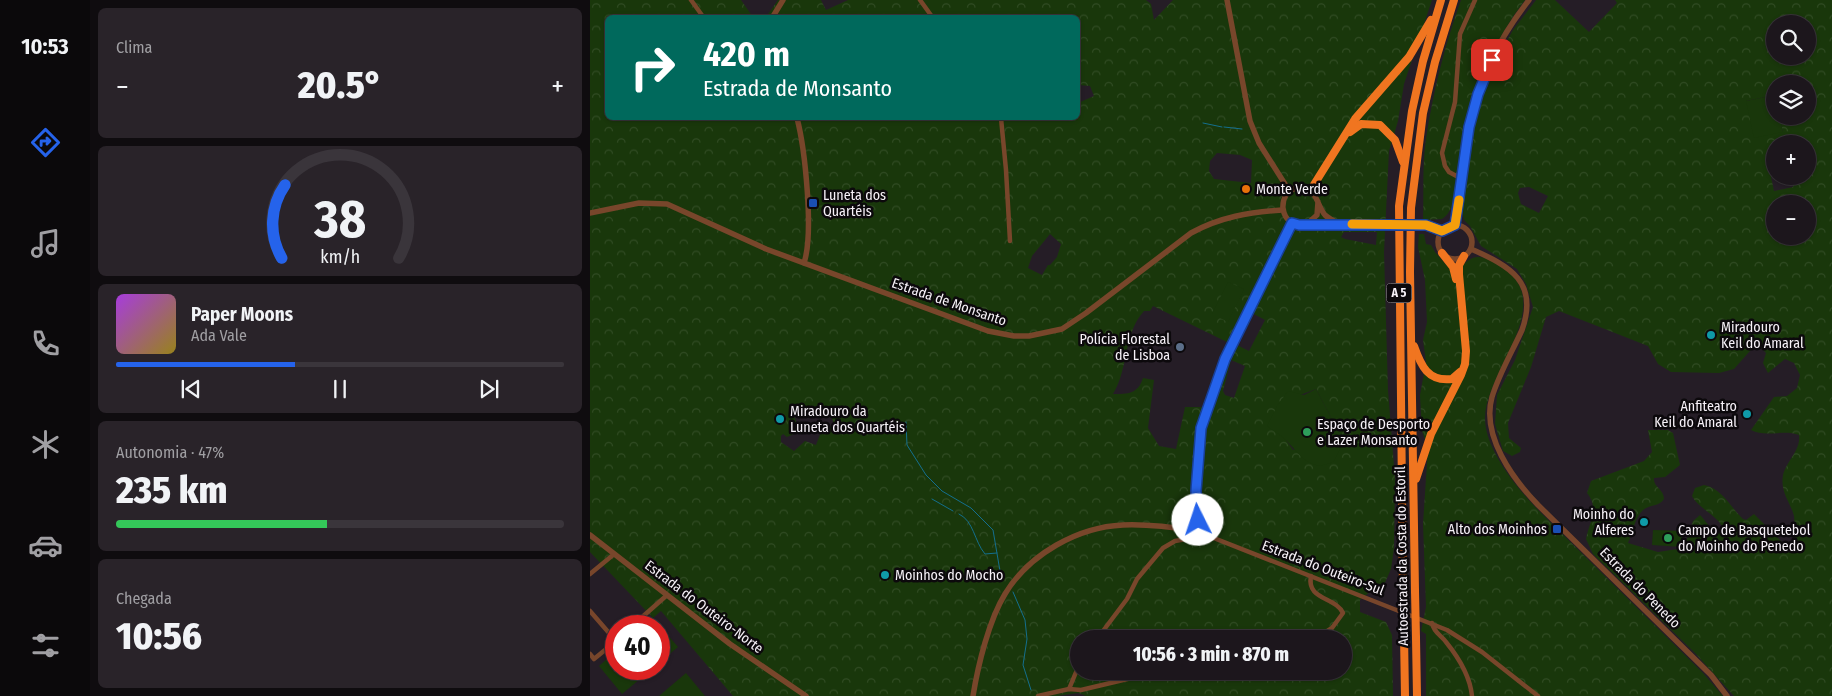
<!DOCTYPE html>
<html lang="pt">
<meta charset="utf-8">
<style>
:root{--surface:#1c161c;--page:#292329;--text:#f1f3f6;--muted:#a09fa3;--line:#3a353b;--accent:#2563eb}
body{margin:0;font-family:"Fira Sans Condensed",sans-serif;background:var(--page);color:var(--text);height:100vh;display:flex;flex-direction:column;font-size:19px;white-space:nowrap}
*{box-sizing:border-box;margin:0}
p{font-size:16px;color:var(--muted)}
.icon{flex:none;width:28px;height:28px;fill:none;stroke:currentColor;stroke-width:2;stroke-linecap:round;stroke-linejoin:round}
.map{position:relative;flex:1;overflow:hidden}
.drawer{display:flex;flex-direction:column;gap:8px;padding:8px;background:#0f0c0f;width:500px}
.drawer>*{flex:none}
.banner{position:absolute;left:15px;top:15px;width:475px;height:105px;border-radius:8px;box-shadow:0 1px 4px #0004,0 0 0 1px var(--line);background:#00695c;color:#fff;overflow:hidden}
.fabs{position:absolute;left:1176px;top:15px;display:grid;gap:10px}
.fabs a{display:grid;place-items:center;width:50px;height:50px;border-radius:50%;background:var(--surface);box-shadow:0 1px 4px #0004,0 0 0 1px var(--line);font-size:25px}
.speed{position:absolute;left:15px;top:615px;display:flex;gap:10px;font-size:25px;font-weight:700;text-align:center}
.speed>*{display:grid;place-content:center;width:65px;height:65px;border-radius:50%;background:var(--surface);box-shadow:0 1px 4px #0004,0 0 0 1px var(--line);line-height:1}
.speed .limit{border:8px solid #d22;background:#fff;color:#111}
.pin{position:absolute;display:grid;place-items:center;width:42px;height:42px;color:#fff;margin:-21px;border-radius:10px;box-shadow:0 2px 8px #0006}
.me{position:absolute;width:55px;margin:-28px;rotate:356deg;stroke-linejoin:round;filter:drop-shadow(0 0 4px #0008)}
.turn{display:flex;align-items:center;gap:18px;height:105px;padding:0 15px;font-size:22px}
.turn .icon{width:65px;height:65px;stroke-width:2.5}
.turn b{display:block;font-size:35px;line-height:42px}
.big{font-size:38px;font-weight:800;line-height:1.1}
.drawer .widget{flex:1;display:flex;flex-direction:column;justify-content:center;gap:8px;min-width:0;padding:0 18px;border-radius:8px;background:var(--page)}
.drawer .dial{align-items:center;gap:0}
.dial svg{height:130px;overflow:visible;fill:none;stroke:var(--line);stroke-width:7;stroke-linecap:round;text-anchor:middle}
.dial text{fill:var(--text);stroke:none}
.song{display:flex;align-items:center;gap:15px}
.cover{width:60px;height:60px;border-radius:8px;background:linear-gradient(135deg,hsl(280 70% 55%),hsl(50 70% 35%))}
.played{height:5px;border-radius:2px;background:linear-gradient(90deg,var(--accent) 40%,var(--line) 40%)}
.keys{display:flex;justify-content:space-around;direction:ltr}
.heat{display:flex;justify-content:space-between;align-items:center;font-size:28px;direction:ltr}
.charge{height:8px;border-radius:4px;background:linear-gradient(90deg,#34c759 47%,var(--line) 0)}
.trip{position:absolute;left:480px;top:630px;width:282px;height:50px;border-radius:25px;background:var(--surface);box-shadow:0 1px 4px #0004,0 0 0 1px var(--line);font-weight:800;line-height:50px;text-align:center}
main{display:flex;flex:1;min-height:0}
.dock{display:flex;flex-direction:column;width:90px;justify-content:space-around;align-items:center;background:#0b090b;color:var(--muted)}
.dock .icon{width:35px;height:35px}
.dock .on{color:var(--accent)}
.dock b{font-size:22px;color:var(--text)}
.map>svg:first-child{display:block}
</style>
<main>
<nav class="dock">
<b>10:53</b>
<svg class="icon on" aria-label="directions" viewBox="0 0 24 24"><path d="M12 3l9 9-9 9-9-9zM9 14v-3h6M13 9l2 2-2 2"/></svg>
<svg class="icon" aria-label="music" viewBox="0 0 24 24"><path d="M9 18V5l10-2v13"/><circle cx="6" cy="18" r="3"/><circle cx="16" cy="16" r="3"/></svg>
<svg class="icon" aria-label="phone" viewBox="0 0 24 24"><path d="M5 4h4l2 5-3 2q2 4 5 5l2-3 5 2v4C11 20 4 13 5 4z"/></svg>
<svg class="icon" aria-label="climate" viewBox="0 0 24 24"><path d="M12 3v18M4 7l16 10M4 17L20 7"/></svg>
<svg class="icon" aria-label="car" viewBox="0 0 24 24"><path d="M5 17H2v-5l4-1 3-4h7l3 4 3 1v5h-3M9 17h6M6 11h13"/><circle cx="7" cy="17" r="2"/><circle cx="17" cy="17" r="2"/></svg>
<svg class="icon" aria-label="filters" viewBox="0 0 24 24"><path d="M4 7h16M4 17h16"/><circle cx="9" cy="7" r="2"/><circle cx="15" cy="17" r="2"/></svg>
</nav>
<section class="drawer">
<div class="widget"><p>Clima</p>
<div class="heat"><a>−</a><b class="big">20.5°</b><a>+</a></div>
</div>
<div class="widget dial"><svg viewBox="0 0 100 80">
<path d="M14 69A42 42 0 1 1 86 69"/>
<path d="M14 69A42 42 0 0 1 16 24" stroke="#2563eb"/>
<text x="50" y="56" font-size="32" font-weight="700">38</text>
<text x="50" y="72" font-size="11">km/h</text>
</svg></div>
<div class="widget">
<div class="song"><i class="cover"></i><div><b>Paper Moons</b><p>Ada Vale</p></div></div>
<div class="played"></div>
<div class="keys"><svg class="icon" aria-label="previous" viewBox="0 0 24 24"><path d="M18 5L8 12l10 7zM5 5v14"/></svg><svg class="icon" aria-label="pause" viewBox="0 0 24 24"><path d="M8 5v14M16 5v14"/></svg><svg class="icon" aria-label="next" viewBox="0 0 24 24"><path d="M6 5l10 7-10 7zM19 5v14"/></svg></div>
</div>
<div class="widget"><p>Autonomia · 47%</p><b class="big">235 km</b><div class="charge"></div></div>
<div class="widget"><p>Chegada</p><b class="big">10:56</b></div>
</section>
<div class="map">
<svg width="1242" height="696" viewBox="0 0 1242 696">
<defs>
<pattern id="forest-crowns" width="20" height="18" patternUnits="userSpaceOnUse" patternTransform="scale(1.25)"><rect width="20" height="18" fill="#19370b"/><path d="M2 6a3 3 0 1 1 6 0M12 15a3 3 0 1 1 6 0" fill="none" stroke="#304b23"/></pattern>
</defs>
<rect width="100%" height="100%" fill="#251d26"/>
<g fill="url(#forest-crowns)" fill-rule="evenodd">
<path d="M0,0H151L163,17L18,18V118H488V103L504,96L500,86L488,85V18L176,17L188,0H231L236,10L258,0H556L561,4L564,20L583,0H842L814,84L808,121L799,151L794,252L798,390L805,479L804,548L801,569L793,587L781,591L770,600V612L796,622L802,635L803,696H496L488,693L467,696H143L71,611L63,618L0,552ZM627,153L650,155L662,160L661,183L624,179L619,171L620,161ZM754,232H787L786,245L755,239L751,237ZM460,234L471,244L467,257L460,265H458L452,275L438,268L442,256ZM563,306L639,343L633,353L616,407H595L586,449L569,446L558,428L564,380L553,378C548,394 538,394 523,394C539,368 533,334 554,311H560ZM662,313L675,320L659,351L645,344ZM641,360L655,366L644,398L635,395L633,391ZM726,389L752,438L703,450L696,440L710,395ZM205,408L208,411L212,408L218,410L221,414L237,408L243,421V425L231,432L226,445L215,441L204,451L191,442V436L193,434L197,437L204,434L206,421L202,412ZM489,639H754V671H489Z"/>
<path d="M871,0H935C903,42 882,92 873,144C870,162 869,210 852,219L833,220C834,193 832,166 836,139C843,92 855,44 871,0Z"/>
<path d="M946,0H965L999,32L1027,3L1025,0H1242V696H1144L1105,653L1003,554L996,539C999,522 1010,509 997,493L1001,481L1054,461L1062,452L1058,430H1078L1083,433L1090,465L1075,477L1064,478C1063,487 1074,489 1074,499C1069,507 1060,504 1053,510C1044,519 1043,532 1038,543L1068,552L1094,548L1103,521L1110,515C1117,522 1123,535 1134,532C1131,516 1109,510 1102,496L1105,488L1114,485C1132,488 1141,508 1153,519L1156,520L1164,514L1199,549L1205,543C1203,534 1205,524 1204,516C1200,501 1190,492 1193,475C1197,460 1211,450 1209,435C1193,429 1176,438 1161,430L1184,397L1197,396L1207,388L1210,375L1204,363L1195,359L1178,373L1173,363L1176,353L1167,343L1144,369L1129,373L1081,372L1068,364L1058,346L969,311L956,317L941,367L918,423L919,438L931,448L930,452L922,456L913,451L905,424L907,395L925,360L943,307L936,284L927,269L891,246L880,226L874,220L871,205L878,151L894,91L905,62L923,30ZM1185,24H1218V56H1185ZM1185,84H1218V116H1189L1193,132L1156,101L1185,95ZM1185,144H1218V176H1197L1198,179H1202L1203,187L1184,191L1180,172L1185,171ZM939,187L958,196L949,213L931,204L928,193L930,188ZM1185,204H1218V236H1185Z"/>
<path d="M829,234H834L836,244L841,245L845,252L859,268C862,268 867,268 870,266C878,262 880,256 890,257C899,258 910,266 917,271C964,307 895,374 895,418C895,451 929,490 950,512L1113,673L1133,696H836V634L831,631L836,607L833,524L838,448L832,431L831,415L830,395L836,362L833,340L837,322L835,280L828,247Z"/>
</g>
<g fill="#19370b">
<polygon points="1185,95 1185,116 1189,116 1193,132 1164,138 1156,101"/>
<polygon points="638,282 654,289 638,322 622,314"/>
<path d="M726,389L752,438V445L744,461C722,474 710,455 696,440C691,435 683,431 677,426L687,406L698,391L714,395Z"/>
<polygon points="1063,530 1093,531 1092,547 1062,545"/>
<polygon points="64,619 88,647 69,663 69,626 56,626"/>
<polygon points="26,651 26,669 62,669 32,694 9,666"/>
<polygon points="96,673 115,696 69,696"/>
</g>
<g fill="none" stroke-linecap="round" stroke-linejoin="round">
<g stroke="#146f8e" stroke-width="1">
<polyline points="613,123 632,127"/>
<polyline points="634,127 652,129"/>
<polyline points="316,422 317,445 336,475 352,491 381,508 403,530 411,577"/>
<polyline points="342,499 363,511"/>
<path d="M369,514C384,521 384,541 395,554L407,553"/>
<polyline points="423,592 435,620 437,639 433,665 441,690"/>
</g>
<g stroke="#78462b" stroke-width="4.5">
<polyline points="101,0 114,18"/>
<polyline points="330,0 343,18"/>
<polyline points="411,118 416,170 420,241"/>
<polyline points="872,179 859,172 855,166 852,153 865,102 870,34 885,0"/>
<polyline points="0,574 23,555"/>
<path d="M721,576C716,600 746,597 753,613L742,628L725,639"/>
<polyline points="0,611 26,641"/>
<path d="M842,623C844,633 851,635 856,642C869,658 880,676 882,696"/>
<polyline points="42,626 76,596"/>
<polyline points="507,639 537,599 547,579 573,548 585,541 602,538 606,531 857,630 892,652 948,696"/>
<polyline points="0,654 4,659 26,641"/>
<polyline points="479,689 489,665"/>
<polyline points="448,696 479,689 491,690 571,671"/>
</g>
<g stroke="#78462b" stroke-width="5.5">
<polyline points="637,0 660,121 669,143 700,192"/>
<polyline points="182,18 193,0"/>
<path d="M207,118C215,149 224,233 214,263"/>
<path d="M728,202L727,215L717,224L702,223C686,213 692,185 713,188C728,191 727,206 735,215C739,219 745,221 749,224"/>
<path d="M0,213L49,203L77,204L176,249L398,331L424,336H439L472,329L496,313L601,233C630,217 660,212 692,210"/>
<polyline points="718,225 791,224"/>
<polyline points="836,225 852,231"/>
<path d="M865,225C870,192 873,159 879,126C888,80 910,37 939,0"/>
<circle cx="865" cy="242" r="17"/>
<path d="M881,249C920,266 949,282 932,330C922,352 909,374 902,397C891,436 923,479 948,505L1121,675L1137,696"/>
<polyline points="0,535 140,644 216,696"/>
<path d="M383,696C388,665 399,620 415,594C439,554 488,527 533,525C558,524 582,527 606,531L608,515L606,491L611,428L635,359L702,223"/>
</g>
<g stroke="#f07520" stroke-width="8">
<polyline points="760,132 771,124 790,125 805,140 813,162"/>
<polyline points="720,191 765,119 819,57 841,20"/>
<polyline points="852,253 863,267 866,279"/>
<path d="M824,346C831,366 838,382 862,379L870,372"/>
<polyline points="826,479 841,434 871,375 875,364 876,351 869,274 869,265 874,256"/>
<polyline points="813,591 809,206 822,111 833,61 851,0"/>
<polyline points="825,591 820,272 821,208 833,113 845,62 864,0"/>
<polyline points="814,635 815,696"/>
<polyline points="826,638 827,696"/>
</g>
<polyline stroke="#78462b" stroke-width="5.5" points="791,224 836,225"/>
<g stroke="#f07520" stroke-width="8">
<polyline points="813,591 814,635"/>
<polyline points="825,591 826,638"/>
</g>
</g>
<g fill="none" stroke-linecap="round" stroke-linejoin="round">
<g stroke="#184099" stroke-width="12">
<polyline id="route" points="608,520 606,491 611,428 635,359 702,223 709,225 836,225 852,231 865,225 879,127 888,94 902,60"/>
</g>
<use href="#route" stroke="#2563eb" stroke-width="9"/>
<polyline stroke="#f59e0b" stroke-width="9" points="762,224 836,225 852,231 865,225 869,200"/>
</g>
<circle fill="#e8710a" stroke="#0c090c" stroke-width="2" cx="656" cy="189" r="5"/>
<g fill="#1a4fb4" stroke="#0c090c" stroke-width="2">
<rect x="218" y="198" width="10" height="10" rx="2.5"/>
<rect x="962" y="524" width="10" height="10" rx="2.5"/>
</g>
<g fill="#0f9aa8" stroke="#0c090c" stroke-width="2">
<circle cx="1121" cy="335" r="5"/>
<circle cx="1157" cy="414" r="5"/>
<circle cx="190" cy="419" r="5"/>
<circle cx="1054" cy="522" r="5"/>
<circle cx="295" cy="575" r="5"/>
</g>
<circle fill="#5c6f8a" stroke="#0c090c" stroke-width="2" cx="590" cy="347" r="5"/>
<g fill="#2e9e5b" stroke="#0c090c" stroke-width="2">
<circle cx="717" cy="432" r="5"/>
<circle cx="1078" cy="538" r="5"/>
</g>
<g text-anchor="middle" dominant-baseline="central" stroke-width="5" stroke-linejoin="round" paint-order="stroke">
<rect fill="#0c090c" stroke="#b0acb1" stroke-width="1" x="796.5" y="283.5" width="25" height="19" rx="4"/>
<g font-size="12" font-weight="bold" fill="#f7f2f8">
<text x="809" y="293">A 5</text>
</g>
<g font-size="14" fill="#f7f2f8" stroke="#0c090c" text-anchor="start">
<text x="666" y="189">Monte Verde</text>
<text x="233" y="195">Luneta dos<tspan x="233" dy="16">Quartéis</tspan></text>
<text x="1131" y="327">Miradouro<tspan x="1131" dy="16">Keil do Amaral</tspan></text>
<text x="580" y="339" text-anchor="end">Polícia Florestal<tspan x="580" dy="16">de Lisboa</tspan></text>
<text x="1147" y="406" text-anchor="end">Anfiteatro<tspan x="1147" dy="16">Keil do Amaral</tspan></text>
<text x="200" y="411">Miradouro da<tspan x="200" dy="16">Luneta dos Quartéis</tspan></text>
<text x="727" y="424">Espaço de Desporto<tspan x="727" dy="16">e Lazer Monsanto</tspan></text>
<text x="1044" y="514" text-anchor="end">Moinho do<tspan x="1044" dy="16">Alferes</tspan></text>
<text x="957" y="529" text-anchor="end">Alto dos Moinhos</text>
<text x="1088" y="530">Campo de Basquetebol<tspan x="1088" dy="16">do Moinho do Penedo</tspan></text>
<text x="305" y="575">Moinhos do Mocho</text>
</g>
<g font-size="14" fill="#f7f2f8" stroke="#0c090c">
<text transform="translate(359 302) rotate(19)">Estrada de Monsanto</text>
<text transform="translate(812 556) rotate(-91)">Autoestrada da Costa do Estoril</text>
<text transform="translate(733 568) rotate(21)">Estrada do Outeiro-Sul</text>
<text transform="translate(1050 588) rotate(45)">Estrada do Penedo</text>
<text transform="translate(114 607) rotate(37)">Estrada do Outeiro-Norte</text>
</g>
</g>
</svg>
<div class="fabs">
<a><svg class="icon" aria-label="search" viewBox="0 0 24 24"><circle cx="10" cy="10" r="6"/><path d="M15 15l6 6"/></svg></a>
<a><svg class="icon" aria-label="layers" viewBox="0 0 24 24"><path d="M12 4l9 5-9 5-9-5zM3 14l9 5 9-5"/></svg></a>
<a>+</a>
<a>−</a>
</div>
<div class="speed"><div class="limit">40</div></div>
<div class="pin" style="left:902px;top:60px;background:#d93025"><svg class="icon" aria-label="arrive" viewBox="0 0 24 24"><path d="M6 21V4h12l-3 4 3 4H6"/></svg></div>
<svg class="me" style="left:608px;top:520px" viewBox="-20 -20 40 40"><circle r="19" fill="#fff"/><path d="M0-13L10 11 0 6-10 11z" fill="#2563eb"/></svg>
<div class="trip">10:56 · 3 min · 870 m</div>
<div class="banner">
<div class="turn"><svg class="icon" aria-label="right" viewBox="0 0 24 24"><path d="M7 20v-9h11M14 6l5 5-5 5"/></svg><div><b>420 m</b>Estrada de Monsanto</div></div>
</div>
</div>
</main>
